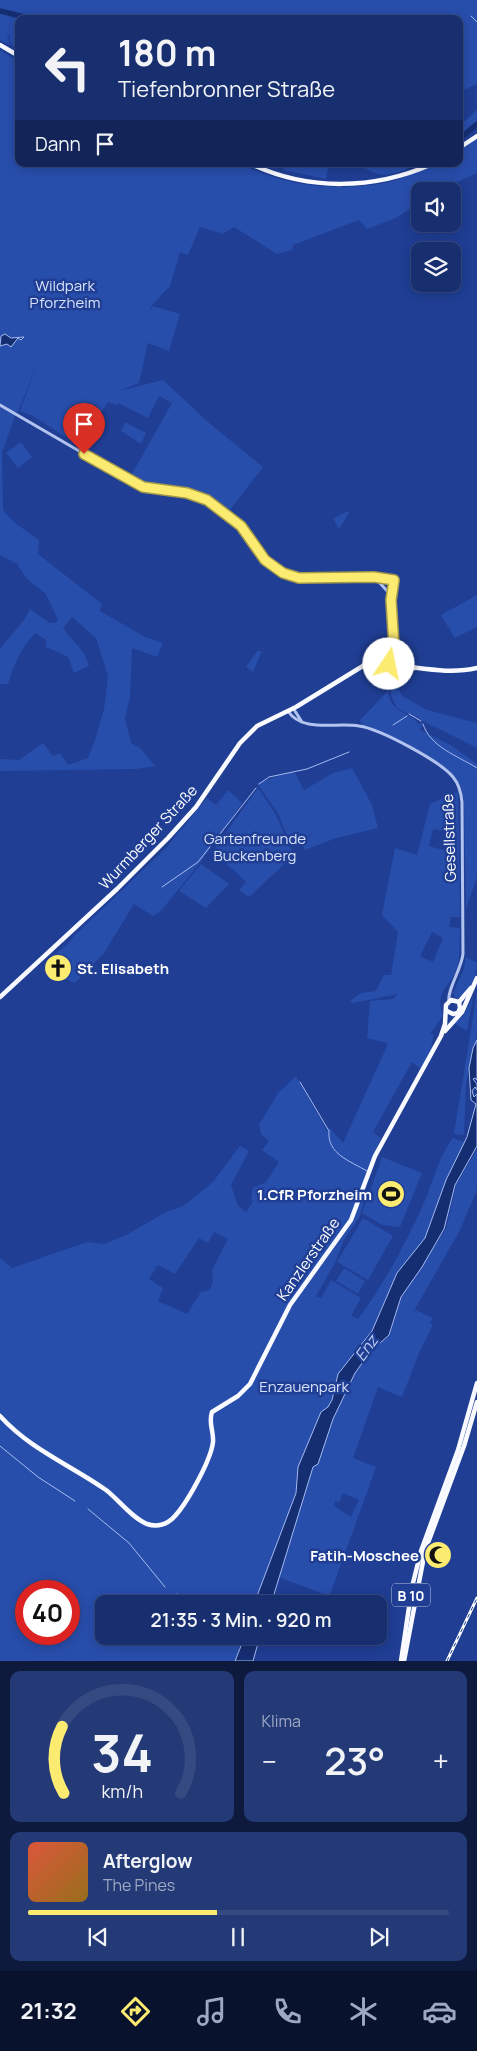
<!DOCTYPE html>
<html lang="de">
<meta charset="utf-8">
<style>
:root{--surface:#172e6f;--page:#243a77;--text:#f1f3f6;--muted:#9ea8c3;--line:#364a82;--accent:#fceb71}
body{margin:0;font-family:Manrope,sans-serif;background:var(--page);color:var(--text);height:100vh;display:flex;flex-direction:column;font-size:19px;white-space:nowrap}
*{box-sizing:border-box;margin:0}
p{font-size:16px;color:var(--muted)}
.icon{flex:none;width:28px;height:28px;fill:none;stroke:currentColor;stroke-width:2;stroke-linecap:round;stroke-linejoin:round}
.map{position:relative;height:1661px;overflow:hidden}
.details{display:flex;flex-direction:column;gap:10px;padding:10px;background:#0d193d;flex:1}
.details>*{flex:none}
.banner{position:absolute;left:15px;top:15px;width:448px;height:152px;border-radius:10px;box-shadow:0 2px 12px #0003,0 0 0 1px var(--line);background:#172e6f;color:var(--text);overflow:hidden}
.tools{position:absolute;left:411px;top:182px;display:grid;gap:10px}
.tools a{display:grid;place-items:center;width:50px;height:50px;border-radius:10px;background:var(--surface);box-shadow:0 2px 12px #0003,0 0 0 1px var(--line);font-size:25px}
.speed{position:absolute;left:15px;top:1580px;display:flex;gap:10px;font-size:25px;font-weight:700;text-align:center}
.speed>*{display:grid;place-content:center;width:65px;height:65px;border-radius:50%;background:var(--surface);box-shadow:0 2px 12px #0003,0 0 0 1px var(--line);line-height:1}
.speed .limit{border:8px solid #d22;background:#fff;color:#111}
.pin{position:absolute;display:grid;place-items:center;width:42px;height:42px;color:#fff;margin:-51px -21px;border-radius:50% 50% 50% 0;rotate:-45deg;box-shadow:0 0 5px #0007}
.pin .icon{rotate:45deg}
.me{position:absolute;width:55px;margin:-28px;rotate:11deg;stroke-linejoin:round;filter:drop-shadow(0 0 4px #0008)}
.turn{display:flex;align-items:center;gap:18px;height:105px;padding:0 20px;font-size:22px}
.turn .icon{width:65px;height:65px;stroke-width:2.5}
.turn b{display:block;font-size:35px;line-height:42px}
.then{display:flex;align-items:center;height:48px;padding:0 20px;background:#0003;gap:10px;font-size:19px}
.big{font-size:38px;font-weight:600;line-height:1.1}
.details .card{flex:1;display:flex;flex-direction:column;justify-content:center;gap:8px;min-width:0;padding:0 18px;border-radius:10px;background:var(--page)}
.details .dial{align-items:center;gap:0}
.dial svg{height:130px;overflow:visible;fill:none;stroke:var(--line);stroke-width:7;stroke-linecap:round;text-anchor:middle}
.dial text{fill:var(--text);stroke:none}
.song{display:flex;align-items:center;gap:15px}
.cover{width:60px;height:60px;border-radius:8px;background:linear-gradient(135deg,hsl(10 70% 55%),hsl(40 70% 35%))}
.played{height:5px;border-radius:2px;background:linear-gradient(90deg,var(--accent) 45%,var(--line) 45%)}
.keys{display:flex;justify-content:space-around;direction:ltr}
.heat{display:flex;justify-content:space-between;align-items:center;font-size:28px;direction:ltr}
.details .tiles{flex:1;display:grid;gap:10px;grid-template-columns:1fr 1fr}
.card:last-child{grid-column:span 2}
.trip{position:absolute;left:95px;top:1595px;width:292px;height:50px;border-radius:10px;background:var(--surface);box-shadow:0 2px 12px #0003,0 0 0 1px var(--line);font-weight:600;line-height:50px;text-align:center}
.dock{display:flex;height:80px;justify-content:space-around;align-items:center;background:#09122c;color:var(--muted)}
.dock .icon{width:35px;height:35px}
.dock .current{color:var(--accent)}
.dock b{font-size:22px;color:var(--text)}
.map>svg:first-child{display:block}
</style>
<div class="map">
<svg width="477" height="1661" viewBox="0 0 477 1661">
<rect width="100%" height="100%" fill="#1f3e94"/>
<g fill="#284eac" fill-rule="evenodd">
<polygon points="0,0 477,0 477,84 459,92 459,19 25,19 1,15 22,19 19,19 19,49 11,45 9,35 7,33 10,45 0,40"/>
<path d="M0,50L19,62V164H240C288,187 342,193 393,181C409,177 424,166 440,164C446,163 453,164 459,164V151L477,138V173L437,191H420V202L396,218L367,229L359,220L293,245L292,250L277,254L234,227L223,234L200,227L188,255L180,252L170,286L152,305L150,312L153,306L180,314L169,351L148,343L139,383L119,391L163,380L208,422L263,467L230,510L209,496L149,487L129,479L172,403L159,396L148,418L118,403L116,405L108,402L80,446L33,416L20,411L38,361L44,362L38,361L18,412L16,413L2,453L3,510L15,523L39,540L38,554L102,604L100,611L145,637L163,643L157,657L132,648L130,697L125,718L131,743L140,748L155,766L136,769L0,771V759L19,760L43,743L53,756L60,753L68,765L88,758L95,740L104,709L108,676L96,638L72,617L63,628C73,642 84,648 89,666L74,673L68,657L46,647V640L35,633C21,648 14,664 8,684H0V649L24,620L30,609L50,623H55L58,620L46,594L27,579L17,564L0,555Z"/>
<polygon points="477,110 477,122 459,136 459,126"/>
<polygon points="285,164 329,164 326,179 283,170"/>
<path d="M356,164H392L408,169C381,178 381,176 356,164Z"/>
<polygon points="125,422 146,433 141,444 121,431"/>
<polygon points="21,442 32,457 18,468 6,453"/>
<polygon points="348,511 349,513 339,529 333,519"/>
<polygon points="477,595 477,627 455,638 441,615"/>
<polygon points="257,651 262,651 253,672 246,667"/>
<polygon points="389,668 394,668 392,676 402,696 427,710 477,723 477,748 397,708 391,695"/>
<path d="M388,691C391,714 406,709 419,724L423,723L420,730L452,746L477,764V877L466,909L464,801C462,796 462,790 460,786C450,760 387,734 362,725L360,720Z"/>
<polygon points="352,768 372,805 378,828 336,838 305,850 300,841 317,832 290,844 279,815 257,783 294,771 304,790 333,773"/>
<polygon points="258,788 275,813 294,855 249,897 239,890 246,882 213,851"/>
<polygon points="228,790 242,803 200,863 160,912 153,916 134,904 104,953 75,983 63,978 67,969 54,955 67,945 74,936 167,847 207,798 216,805"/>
<path d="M458,792L460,917H451L449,927L460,928C459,941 461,955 457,968C450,988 434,991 443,1016L430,1034H434L431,1049L421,1069L412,1062L373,1132L381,1138L365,1175L360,1194L366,1197L359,1218L344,1240L335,1263L316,1296L321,1298L331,1280L361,1298L351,1316L358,1319C384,1284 405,1245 423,1205C433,1183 438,1157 453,1138L465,1142L446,1180L425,1238L397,1273L369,1336L346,1364L328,1407L319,1417L318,1423L297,1472L296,1493L254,1604H104V1636H245L235,1661H0V1258L12,1268L87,1242L104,1244L128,1234L166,1212L183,1206L213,1182L240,1146L249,1151L231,1185L238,1206L246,1212L254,1200L251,1201L253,1188L266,1182L279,1162L262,1150L269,1141L261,1134L259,1125L278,1093L296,1076L327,1131L329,1127L343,1143L387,1046V1043L367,1038L370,1001L393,999L398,994L353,1003L350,1001L361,993L376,991L384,975H391L398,932L382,915L395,848L417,855L430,804ZM433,829L457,834V854L429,846ZM432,932L443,938L433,962L420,956ZM214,1232L228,1239L212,1270L213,1283L209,1290L201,1292L187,1314L158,1301L163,1288L149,1279L158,1265L175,1274L199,1238L208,1243ZM26,1591H69V1634H26Z"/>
<polygon points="201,864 229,884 206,908 179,891"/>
<path d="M466,957L477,963C477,977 470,993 456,999L453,993L464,969Z"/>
<polygon points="477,992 477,1037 466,1083 464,1135 454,1134"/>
<polygon points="473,997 467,1031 454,1023 463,1016"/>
<path d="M477,1149V1190L459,1232L412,1314L416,1310L433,1318L430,1323L433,1325L419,1353L402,1397L378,1387L353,1458L376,1467L331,1592L329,1596L278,1577L313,1467L319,1462L333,1419L355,1373L374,1348L390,1335L401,1297L446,1229L456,1185ZM343,1493L359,1500L351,1517L334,1506L335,1501L339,1502Z"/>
<polygon points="382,1157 422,1173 400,1227 382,1225 362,1213"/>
<polygon points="363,1218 393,1236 368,1280 337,1262"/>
<polygon points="344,1268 365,1281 358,1294 336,1281"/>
</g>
<g fill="#152e72" stroke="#a5bbf0">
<polygon points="5,334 11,338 24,337 21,340 18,338 11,347 7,344 0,346 1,336"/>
<polygon points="477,1040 477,1080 475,1078 473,1079 477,1084 477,1090 475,1087 472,1091 474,1097 477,1094 477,1146 455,1185 444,1229 422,1267 401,1297 389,1335 370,1352 355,1373 333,1419 318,1464 313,1467 271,1604 254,1604 296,1493 298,1467 321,1412 328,1407 332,1400 338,1374 372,1331 397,1273 425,1238 446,1180 467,1137 476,1104 471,1100 469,1068 473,1048"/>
<polygon points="245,1636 260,1636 253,1661 235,1661"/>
</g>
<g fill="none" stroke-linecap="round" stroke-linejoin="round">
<g stroke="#a5bbf0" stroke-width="1">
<polyline points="471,16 477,22"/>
<polyline points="409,714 421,721"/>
<path d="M423,724C430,747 458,756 477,768"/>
<polyline points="393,725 407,716"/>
<polyline points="259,784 269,777 307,769 349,752"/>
<polyline points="162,887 198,862 256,788"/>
<path d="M300,1082L329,1131C327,1154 350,1161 367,1171"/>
<polyline points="0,1446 38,1477 75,1501"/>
<polyline points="88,1509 129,1543 165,1587"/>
<polyline points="177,1594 186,1598 219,1600"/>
<polyline points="221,1601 237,1604"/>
</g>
<g stroke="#152e72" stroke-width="5.5">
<polyline points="0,11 33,19"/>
<polyline points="459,139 477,124"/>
<polyline points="397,164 412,166 421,164"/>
</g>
<g stroke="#b1c3ee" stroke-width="3">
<path d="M0,405L136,484C159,494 186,488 207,500C222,509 238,521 248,534C260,550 266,568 287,575C320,586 360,570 394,581L391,600L395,646L389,661"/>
<polyline points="229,517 254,546"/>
<polyline points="367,578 389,583 391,599"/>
<polyline points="378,581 389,593"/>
<polyline points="389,662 392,638"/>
<polyline points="293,708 302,722"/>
<path d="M288,711C302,733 337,722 359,726C380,729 440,761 453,777C459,784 461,792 462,802L463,954C461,970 447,990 449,1001"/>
</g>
<g stroke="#f9faff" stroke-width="4.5">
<polyline points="0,45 19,56"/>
<polyline points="459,148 477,136"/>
<path d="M251,164C308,191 374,190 432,164"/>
<polyline points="395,646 398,654 406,663"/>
<path d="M364,665C402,661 439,677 477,668"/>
<polyline points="0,997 117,889 168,838 196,807 240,743 257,726 296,707 371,661 396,662 415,668"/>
<polyline points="459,1002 471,988"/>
<polyline points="447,1011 453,1014 458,1013 460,1008 459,1002"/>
<polyline points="445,1031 462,1012 477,978"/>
<path d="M0,1416C31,1450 69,1464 106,1490C119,1500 132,1518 147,1524C156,1527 165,1525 172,1519C186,1506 211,1460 213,1442C214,1431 208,1423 212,1412L238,1396L250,1384L290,1305L351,1220L375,1156L441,1036L445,1024L446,1005L451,1000L459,1002"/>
<polyline points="401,1661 412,1587 421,1551 458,1450 477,1383"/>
<polyline points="404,1661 425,1551 464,1446 477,1402"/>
</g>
<g stroke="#fff" stroke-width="3">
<polyline id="rail" points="447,1661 477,1598"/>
</g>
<use href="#rail" stroke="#1f3e94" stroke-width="1" stroke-dasharray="4" stroke-linecap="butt"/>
</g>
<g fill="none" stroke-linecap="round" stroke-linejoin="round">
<g stroke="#a49949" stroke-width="12">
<polyline id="route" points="84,454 143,487 187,493 207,500 241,526 265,560 283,573 299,578 374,577 394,580 391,600 394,646 389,664"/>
</g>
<use href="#route" stroke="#fceb71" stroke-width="9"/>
</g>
<defs>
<g id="church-disc" transform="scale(1.4375)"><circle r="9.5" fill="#fceb71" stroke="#1f3e94"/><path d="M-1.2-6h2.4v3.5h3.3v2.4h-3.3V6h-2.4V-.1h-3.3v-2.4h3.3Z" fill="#111"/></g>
<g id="stadium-disc" transform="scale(1.4375)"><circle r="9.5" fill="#fceb71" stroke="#1f3e94"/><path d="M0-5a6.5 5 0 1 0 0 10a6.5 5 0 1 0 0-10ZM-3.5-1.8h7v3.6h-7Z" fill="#111"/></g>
<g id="mosque-disc" transform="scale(1.4375)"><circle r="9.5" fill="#fceb71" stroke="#1f3e94"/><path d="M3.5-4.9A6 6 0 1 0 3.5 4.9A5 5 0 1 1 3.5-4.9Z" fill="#111"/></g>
</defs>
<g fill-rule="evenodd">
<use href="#church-disc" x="58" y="968"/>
<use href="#stadium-disc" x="391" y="1194"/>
<use href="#mosque-disc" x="438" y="1555"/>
</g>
<g text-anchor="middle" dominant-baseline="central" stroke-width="5" stroke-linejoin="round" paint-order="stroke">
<rect fill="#1f3e94" stroke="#bcc5df" stroke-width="1" x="392" y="1583.5" width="38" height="23" rx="4"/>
<g font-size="14" font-weight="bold" fill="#fff">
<text x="411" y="1595">B 10</text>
</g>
<g font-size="15" fill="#d7e1fa" stroke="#1f3e94">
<text x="65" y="285">Wildpark<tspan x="65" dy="17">Pforzheim</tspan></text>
<text x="255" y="838">Gartenfreunde<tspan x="255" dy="17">Buckenberg</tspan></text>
<text x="304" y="1386">Enzauenpark</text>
</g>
<g font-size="15" fill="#fff" stroke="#1f3e94">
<text transform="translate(148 837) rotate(-47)">Wurmberger Straße</text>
<text transform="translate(449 838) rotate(-92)">Gesellstraße</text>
<text transform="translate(308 1259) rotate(-55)">Kanzlerstraße</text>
</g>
<g font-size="15" font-weight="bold" fill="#fff" stroke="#1f3e94" text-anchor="end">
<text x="77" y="968" text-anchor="start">St. Elisabeth</text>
<text x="372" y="1194">1.CfR Pforzheim</text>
<text x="419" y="1555">Fatih-Moschee</text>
</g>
<g font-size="16" font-style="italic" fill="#becef5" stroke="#1f3e94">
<text transform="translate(366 1348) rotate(-54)">Enz</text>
</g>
</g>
</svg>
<div class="tools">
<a><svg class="icon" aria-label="sound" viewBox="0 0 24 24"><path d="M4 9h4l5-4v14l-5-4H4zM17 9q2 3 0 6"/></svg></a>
<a><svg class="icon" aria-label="layers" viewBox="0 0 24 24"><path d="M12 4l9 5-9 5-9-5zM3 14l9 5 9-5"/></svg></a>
</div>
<div class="speed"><div class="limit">40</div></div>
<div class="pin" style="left:84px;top:454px;background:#d93025"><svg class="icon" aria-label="arrive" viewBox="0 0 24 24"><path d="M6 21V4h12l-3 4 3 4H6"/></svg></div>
<svg class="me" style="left:389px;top:664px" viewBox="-20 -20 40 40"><circle r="19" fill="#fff"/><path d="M0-13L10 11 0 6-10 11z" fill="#fceb71"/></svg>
<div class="trip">21:35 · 3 Min. · 920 m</div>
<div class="banner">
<div class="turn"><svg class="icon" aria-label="left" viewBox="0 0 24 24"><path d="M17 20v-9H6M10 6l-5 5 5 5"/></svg><div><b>180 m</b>Tiefenbronner Straße</div></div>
<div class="then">Dann<svg class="icon" aria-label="arrive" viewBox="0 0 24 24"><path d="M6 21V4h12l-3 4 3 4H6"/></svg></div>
</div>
</div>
<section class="details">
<div class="tiles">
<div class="card dial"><svg viewBox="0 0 100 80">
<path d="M14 69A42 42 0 1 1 86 69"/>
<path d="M14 69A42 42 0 0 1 13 28" stroke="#fceb71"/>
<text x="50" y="56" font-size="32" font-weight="700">34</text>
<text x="50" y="72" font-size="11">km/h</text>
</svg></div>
<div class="card"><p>Klima</p>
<div class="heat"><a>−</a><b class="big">23°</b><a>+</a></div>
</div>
<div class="card">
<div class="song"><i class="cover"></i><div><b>Afterglow</b><p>The Pines</p></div></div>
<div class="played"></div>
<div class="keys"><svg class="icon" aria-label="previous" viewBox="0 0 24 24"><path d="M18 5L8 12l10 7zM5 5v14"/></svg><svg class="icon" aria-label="pause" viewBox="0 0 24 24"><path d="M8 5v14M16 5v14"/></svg><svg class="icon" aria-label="next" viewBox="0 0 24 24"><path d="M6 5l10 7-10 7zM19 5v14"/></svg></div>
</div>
</div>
</section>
<nav class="dock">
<b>21:32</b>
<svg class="icon current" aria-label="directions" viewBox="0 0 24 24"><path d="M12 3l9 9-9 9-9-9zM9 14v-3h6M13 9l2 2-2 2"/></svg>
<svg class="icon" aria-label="music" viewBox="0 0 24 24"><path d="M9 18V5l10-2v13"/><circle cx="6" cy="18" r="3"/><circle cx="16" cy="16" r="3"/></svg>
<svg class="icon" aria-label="phone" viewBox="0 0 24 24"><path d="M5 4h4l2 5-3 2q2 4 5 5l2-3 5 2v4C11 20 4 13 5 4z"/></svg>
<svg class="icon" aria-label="climate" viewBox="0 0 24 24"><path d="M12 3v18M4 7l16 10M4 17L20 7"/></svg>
<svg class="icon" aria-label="car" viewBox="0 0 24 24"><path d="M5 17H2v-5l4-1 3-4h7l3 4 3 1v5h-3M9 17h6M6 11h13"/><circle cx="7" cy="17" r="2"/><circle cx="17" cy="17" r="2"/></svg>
</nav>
